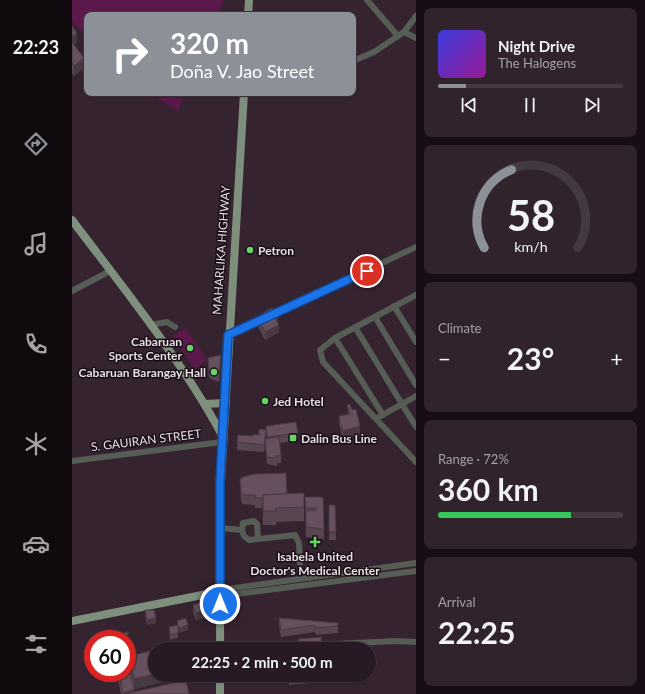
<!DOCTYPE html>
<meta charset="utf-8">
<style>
:root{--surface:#281a24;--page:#30232c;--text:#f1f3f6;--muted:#a5a1a6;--line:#443841;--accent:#8c9099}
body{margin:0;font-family:Lato,sans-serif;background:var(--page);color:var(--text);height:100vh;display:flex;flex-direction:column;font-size:15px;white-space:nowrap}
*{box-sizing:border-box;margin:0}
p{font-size:13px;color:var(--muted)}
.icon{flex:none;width:22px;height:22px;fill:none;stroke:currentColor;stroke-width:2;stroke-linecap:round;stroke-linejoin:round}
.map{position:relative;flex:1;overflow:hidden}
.panel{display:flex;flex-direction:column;gap:8px;padding:8px;background:#160e14;width:229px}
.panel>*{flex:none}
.hud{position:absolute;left:12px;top:12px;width:272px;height:84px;border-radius:8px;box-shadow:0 1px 3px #0004,0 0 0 1px var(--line);background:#8c9099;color:#fff;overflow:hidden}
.speed{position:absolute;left:12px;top:630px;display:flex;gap:8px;font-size:20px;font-weight:700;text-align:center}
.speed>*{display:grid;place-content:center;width:52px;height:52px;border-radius:50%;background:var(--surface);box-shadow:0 1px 3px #0004,0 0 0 1px var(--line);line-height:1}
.speed .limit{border:6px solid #d22;background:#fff;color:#111}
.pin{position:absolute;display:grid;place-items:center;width:34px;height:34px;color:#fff;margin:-17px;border:2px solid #fff;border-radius:50%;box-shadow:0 1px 4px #0007}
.me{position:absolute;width:44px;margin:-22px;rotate:0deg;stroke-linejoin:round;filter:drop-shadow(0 0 3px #0008)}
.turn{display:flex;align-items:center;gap:14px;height:84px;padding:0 20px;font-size:18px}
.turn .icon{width:52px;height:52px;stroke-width:2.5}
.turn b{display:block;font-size:28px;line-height:34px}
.big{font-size:30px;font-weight:700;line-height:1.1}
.panel .widget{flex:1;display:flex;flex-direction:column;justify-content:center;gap:6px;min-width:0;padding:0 14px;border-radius:8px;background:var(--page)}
.panel .dial{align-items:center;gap:0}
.dial svg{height:104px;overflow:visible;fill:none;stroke:var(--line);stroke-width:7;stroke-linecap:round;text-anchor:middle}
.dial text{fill:var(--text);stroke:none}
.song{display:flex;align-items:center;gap:12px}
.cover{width:48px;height:48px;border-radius:6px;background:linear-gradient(135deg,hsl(240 70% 55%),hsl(300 70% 35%))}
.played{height:4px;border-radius:2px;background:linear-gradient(90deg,var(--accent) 15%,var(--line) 15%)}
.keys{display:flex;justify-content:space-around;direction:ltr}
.heat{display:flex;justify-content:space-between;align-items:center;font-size:22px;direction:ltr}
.charge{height:6px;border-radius:3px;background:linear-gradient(90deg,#34c759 72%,var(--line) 0)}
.trip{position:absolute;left:76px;top:642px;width:228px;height:40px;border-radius:20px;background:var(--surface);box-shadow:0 1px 3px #0004,0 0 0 1px var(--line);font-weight:700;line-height:40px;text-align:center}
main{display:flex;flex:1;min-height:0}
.dock{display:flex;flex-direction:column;width:72px;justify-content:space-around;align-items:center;background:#100a0e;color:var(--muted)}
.dock .icon{width:28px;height:28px}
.dock .active{color:var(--accent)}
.dock b{font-size:18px;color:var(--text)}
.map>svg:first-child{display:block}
</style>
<main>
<nav class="dock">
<b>22:23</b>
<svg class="icon active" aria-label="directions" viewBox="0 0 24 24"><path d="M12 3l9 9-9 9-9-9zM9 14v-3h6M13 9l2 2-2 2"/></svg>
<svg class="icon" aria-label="music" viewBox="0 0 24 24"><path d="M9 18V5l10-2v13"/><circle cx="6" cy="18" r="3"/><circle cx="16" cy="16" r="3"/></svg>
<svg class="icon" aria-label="phone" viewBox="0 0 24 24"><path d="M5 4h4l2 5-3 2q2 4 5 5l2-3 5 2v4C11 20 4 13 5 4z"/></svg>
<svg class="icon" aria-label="climate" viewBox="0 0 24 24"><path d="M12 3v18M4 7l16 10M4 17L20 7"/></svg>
<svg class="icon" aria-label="car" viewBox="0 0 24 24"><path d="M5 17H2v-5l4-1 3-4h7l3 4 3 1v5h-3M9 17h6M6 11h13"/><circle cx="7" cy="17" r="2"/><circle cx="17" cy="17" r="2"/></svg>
<svg class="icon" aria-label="filters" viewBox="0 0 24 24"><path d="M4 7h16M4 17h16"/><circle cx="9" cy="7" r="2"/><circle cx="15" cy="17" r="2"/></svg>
</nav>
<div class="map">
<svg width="344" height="694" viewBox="0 0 344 694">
<rect width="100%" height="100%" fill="#362330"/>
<g fill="#5b184b">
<polygon points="0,0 152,0 145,15 15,15 15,36 0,22"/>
<polygon points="77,93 113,93 106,111"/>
<polygon points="114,328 135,360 122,369 101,336"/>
</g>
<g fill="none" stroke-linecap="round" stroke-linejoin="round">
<g stroke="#555d54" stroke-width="6">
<polyline points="295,0 326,36"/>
<polyline points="332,32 344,38"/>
<polyline points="281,61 302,52 332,32 344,16"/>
<polyline points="0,291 38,271"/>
<polyline points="344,295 263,338 248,350 251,362 344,462"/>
<polyline points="322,306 344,342"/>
<polyline points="303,317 344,385"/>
<polyline points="78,325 95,322 103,327"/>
<polyline points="283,327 344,427"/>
<polyline points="156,335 344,247"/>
<polyline points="263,338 311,415"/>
<polyline points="307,417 344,396"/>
<polyline points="0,461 150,442"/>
<polyline points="148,528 170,530 172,536 177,540 223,535 227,543 228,563"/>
<polyline points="170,530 171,523 182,521 185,524 186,538"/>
<polyline points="148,590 344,563"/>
<polyline points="148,596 344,571"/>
<polyline points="242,645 324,641 344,642"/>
<polyline points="148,646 189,647 233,645"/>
</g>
<g stroke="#7f8f7e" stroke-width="8">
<polyline points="176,15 177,0"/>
<path d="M0,220C52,289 109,359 150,435"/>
<polyline points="133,404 153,403"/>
<polyline points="0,621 140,593 148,590"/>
<polyline points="148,649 149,482 172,93"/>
<polyline points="148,694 148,675"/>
</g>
</g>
<g fill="#584552">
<polygon points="0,26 5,42 2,45 12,68 2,76 0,73"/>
<polygon points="191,313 206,323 207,332 193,340 186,326 186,319 191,317"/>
<polygon points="136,358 149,363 147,382 137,378 136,366"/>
<polygon points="275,405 280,410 288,434 271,438 267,424 267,416 276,414"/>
<polygon points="194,426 226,433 226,440 208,443 209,455 209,463 205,463 205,466 195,464 193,445 192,452 165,450 165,442 195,439"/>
<polygon points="168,479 215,494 232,493 232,521 204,522 204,525 191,525 191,506 190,508 183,508 183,505 171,504 169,501"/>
<polygon points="233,497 251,497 252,539 234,537"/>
<polygon points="257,505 263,505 264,540 257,540"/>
<polygon points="121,605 139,616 124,620 121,612"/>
<polygon points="73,610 84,623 75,625 73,615"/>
<polygon points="207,618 266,623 266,633 244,635 243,632 209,637 207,626"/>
<polygon points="105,621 116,630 107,633 106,629 106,638 98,640 97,627 105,626"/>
<polygon points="56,632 56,643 55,643 55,639 48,639 48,633"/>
<polygon points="55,644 58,652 58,656 97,675 97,681 62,689 62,692 117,694 49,694 45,675 27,679 26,673 55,673 57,665 57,657 55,657"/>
<polygon points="215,675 258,675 250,676 250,682 217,685"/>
</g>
<g fill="#473842">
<polygon points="5,33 5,42 0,46 0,37"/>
<polygon points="12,58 12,68 2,76 2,66"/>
<polygon points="206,317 206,325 203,318"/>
<polygon points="207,325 207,332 193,340 193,332"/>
<polygon points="149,355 149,363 147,382 147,374"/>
<polygon points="288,426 288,434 271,438 271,431"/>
<polygon points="194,430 194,437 193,442 193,439 192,452 192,445"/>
<polygon points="191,496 191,506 190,508 190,498"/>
<polygon points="139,608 139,616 124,620 124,613"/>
<polygon points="84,618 84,623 75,625 75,620"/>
<polygon points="116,625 116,630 107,633 107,628"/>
<polygon points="27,673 45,673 45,675 27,679"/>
<polygon points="83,674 83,675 97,675 97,681 62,689 62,679"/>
<polygon points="62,690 62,694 51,694 51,693"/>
</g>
<g fill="#66505f" stroke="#473842">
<polygon points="0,26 5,33 0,37"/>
<polygon points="0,42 12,58 2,66 0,63"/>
<polygon points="200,308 206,317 203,318 207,325 193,332 186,319 193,316 191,313"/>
<polygon points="149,355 147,374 137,371 136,358"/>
<polygon points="278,404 280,410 284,409 288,426 271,431 267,416 278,414 275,405"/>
<polygon points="224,422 226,433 195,437 194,426"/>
<polygon points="187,429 194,430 192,445 165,442 166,435 181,436 181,434 187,435"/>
<polygon points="207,437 209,455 204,456 205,458 195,457 193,439"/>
<polygon points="214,473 215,494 191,495 190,498 183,498 183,495 171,495 169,491 168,479 171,477 183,474"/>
<polygon points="232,493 232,507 204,508 204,511 191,511 191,495"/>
<polygon points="233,497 251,497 252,529 234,527 234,511 244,510 244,508 234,508"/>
<polygon points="257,505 263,505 264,532 257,532"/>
<polygon points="139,599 139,608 124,613 121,605"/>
<polygon points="73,610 82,610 84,618 75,620"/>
<polygon points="114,618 116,625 107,628 105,621"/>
<polygon points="207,618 266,623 266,626 244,628 243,625 209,630"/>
<polygon points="106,625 106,633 98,635 97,627"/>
<polygon points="56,632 56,638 49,639 48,633"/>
<polygon points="249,637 250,649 227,649 226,639"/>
<polygon points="56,643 58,652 55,652 55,644"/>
<polygon points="194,645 194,649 181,649 181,646"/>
<polygon points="130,646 131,649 116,649"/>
<polygon points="100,647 100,649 89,649"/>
<polygon points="83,650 83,674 62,679 57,656"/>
<polygon points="55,657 62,690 51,693 47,673 55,673"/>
<polygon points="114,680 117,694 57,694 57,693"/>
</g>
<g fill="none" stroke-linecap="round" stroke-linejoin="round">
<g stroke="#114b97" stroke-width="10">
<polyline id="route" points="148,604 148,482 156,335 295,271"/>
</g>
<use href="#route" stroke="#1a73e8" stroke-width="7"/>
</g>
<g fill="#66d466" stroke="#180f15" stroke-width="1.5">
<circle cx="178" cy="250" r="4"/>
<circle cx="118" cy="348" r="4"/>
<circle cx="142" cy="372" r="4"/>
<circle cx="193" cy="401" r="4"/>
<rect x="217" y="434" width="8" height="8" rx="2"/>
<path d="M241 536h4v4h4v4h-4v4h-4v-4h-4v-4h4z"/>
</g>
<g text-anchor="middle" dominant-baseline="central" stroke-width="3" stroke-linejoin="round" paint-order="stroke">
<g font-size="12" fill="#eadde6" stroke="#180f15">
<text transform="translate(149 250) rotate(-86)">MAHARLIKA HIGHWAY</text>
<text transform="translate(74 440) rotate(-7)">S. GAUIRAN STREET</text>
</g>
<g font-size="12" font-weight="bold" fill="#eadde6" stroke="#180f15" text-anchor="start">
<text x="186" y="250">Petron</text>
<text x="110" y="341" text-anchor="end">Cabaruan<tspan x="110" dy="14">Sports Center</tspan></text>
<text x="134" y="372" text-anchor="end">Cabaruan Barangay Hall</text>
<text x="201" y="401">Jed Hotel</text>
<text x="229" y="438">Dalin Bus Line</text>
<text x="243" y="556" text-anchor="middle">Isabela United<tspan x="243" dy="14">Doctor's Medical Center</tspan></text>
</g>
</g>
</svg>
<div class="speed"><div class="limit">60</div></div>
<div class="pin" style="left:295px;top:271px;background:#d93025"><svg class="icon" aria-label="arrive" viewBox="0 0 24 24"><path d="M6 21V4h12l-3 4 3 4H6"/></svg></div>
<svg class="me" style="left:148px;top:604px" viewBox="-20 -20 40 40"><circle r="17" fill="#1a73e8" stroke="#fff" stroke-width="3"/><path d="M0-11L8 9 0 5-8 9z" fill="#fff"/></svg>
<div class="trip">22:25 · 2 min · 500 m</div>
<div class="hud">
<div class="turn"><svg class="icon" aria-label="right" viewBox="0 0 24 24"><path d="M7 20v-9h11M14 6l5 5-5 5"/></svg><div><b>320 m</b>Doña V. Jao Street</div></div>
</div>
</div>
<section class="panel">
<div class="widget">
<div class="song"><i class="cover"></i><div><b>Night Drive</b><p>The Halogens</p></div></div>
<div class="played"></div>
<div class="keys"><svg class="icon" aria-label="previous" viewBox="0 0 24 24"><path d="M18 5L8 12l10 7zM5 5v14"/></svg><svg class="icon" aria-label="pause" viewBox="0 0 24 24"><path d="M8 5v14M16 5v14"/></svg><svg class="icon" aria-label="next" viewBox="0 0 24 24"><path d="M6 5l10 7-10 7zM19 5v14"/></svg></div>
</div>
<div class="widget dial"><svg viewBox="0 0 100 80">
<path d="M14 69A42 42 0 1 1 86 69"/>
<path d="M14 69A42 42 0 0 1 35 9" stroke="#8c9099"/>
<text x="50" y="56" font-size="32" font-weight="700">58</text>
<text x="50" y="72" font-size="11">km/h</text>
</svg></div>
<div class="widget"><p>Climate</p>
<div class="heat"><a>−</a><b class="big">23°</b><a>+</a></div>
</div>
<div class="widget"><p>Range · 72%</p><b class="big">360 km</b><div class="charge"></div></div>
<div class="widget"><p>Arrival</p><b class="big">22:25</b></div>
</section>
</main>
